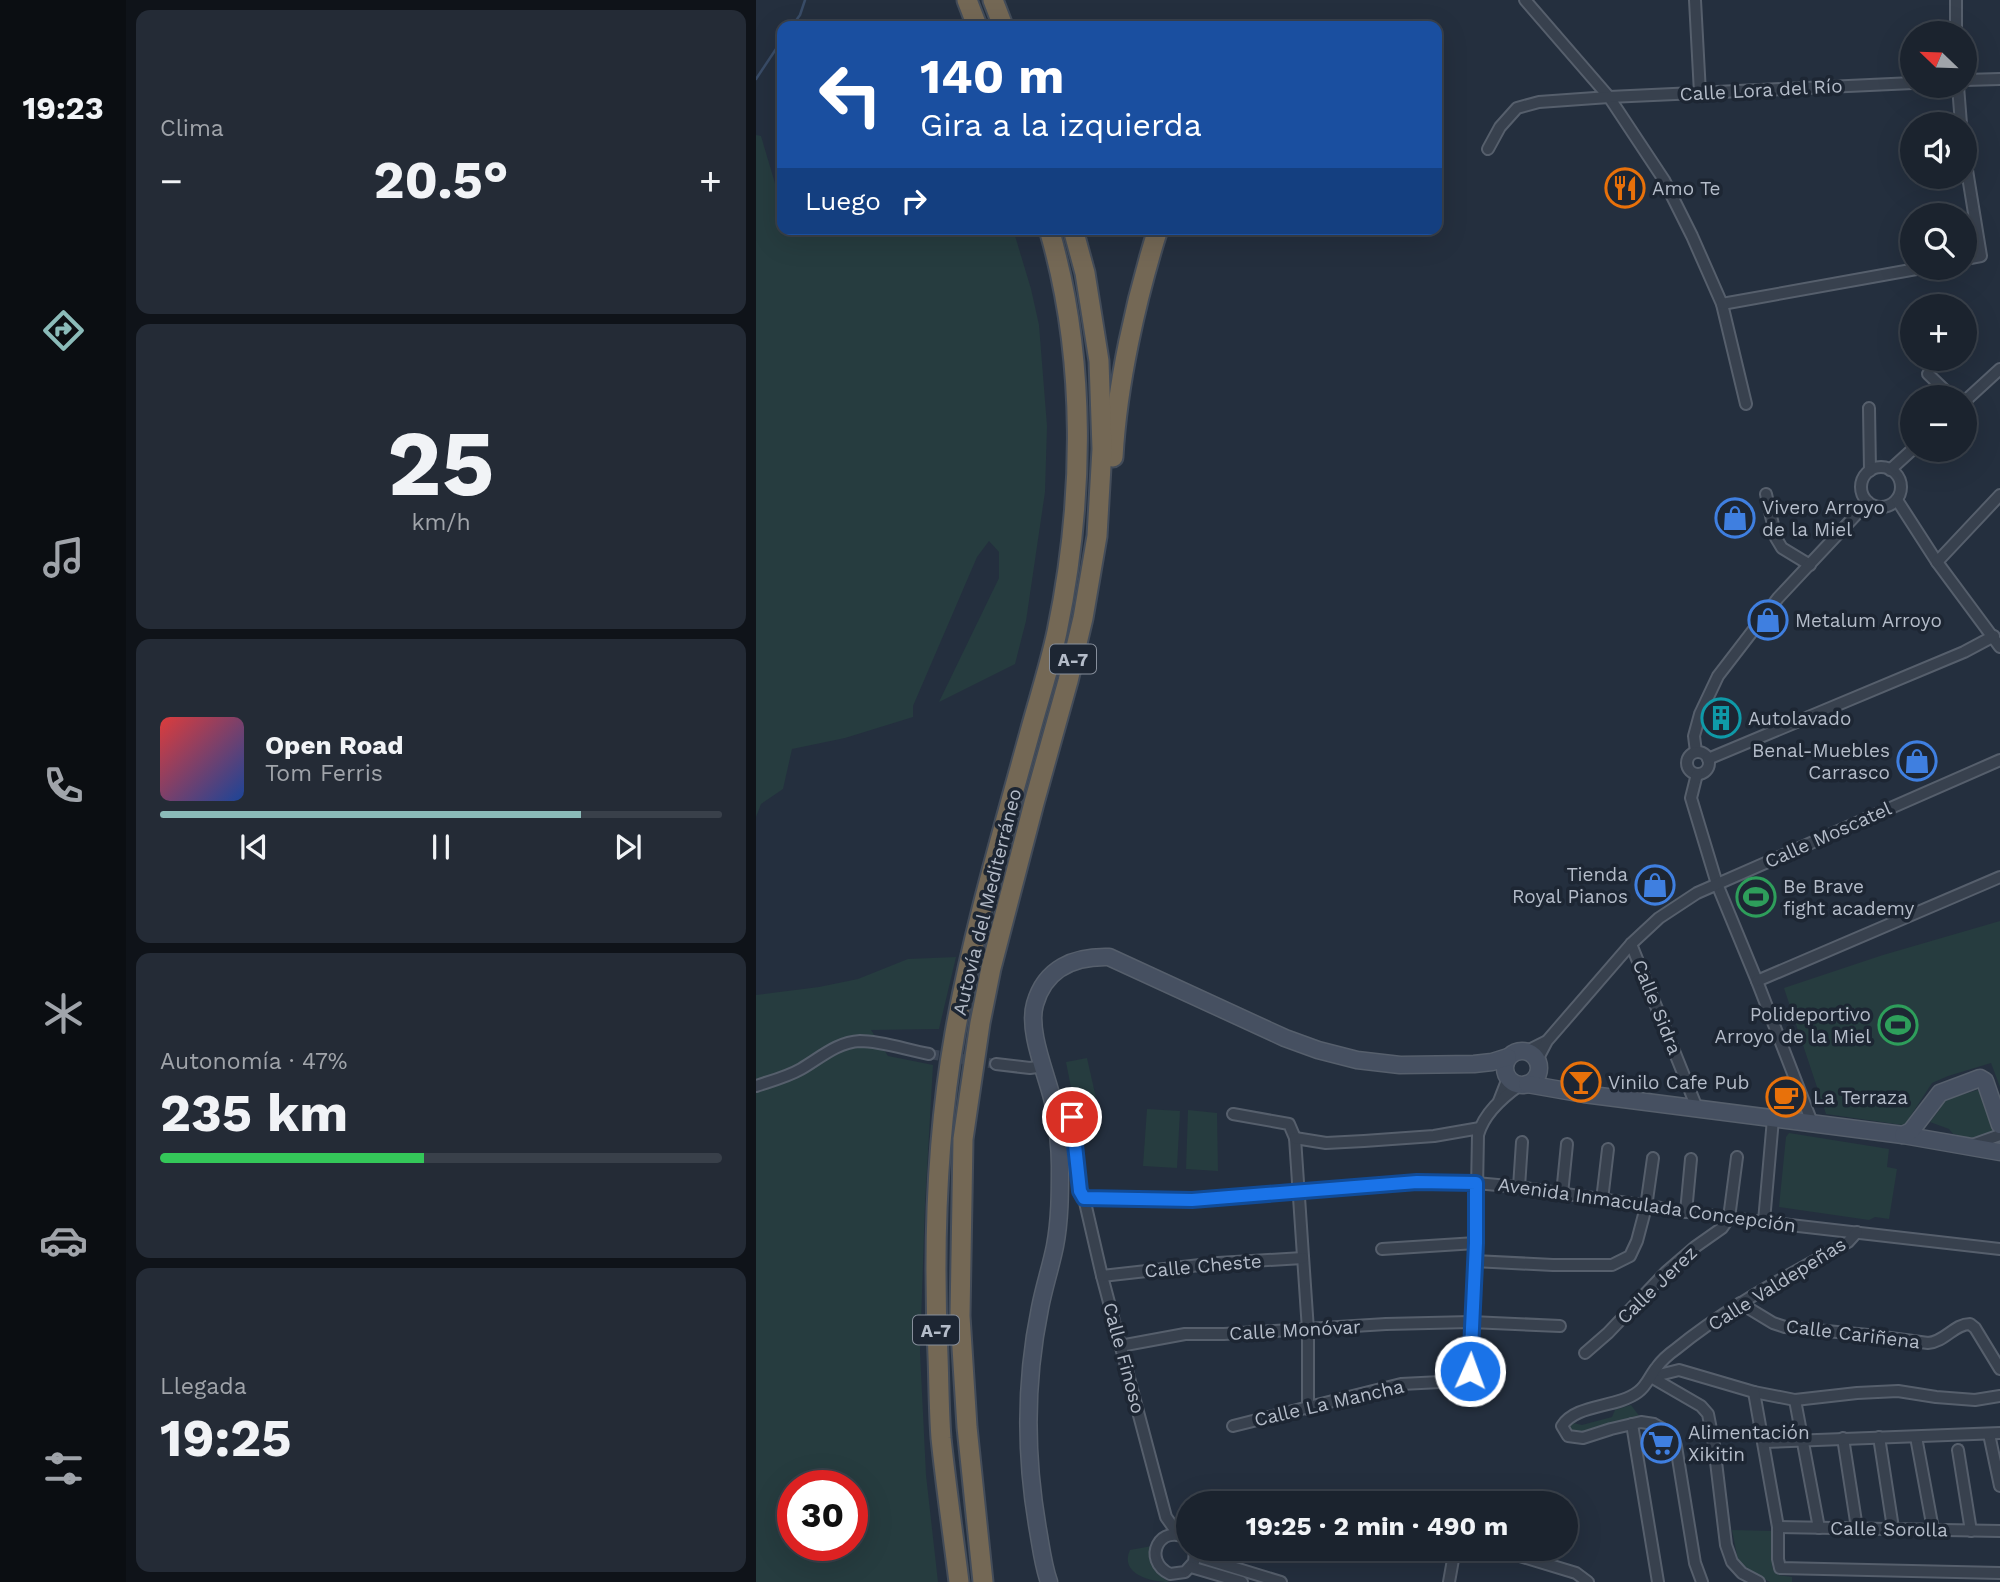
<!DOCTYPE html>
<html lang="es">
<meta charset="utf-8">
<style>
:root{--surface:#1b232e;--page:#242b36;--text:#f1f3f6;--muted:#a0a4aa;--line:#39404a;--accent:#8bbbb9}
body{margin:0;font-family:"Work Sans",sans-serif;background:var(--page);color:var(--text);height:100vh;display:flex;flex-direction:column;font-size:26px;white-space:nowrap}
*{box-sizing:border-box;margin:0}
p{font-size:23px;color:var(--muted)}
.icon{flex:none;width:38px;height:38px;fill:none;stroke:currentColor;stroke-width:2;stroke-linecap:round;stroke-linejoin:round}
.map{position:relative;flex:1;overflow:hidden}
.drawer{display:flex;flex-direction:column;gap:10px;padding:10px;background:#0f1319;width:630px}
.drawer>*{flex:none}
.guide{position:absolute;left:21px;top:21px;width:665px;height:214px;border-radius:14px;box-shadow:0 7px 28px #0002,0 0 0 2px var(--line);background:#1a4fa0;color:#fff;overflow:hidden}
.needle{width:46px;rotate:293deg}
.controls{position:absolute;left:1144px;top:21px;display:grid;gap:14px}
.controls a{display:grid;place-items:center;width:77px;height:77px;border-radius:50%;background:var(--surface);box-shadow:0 7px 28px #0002,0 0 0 2px var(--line);font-size:35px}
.speed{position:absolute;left:21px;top:1470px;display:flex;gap:14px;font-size:35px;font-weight:700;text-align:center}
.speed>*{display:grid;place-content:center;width:91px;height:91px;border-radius:50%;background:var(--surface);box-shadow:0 7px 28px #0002,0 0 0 2px var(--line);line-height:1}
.speed .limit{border:10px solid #d22;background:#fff;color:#111}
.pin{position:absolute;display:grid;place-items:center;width:60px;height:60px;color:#fff;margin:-30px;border:4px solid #fff;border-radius:50%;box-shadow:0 2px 7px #0007}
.me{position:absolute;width:77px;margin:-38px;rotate:2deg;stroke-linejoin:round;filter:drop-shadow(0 0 5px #0008)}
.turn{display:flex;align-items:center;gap:24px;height:147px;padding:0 28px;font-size:32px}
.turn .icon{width:91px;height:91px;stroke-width:2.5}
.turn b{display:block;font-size:49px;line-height:60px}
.then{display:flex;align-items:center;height:66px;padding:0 28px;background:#0003;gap:14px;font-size:26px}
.big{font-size:52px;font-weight:700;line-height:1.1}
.drawer .tile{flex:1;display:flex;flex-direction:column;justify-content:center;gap:10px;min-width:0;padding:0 24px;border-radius:14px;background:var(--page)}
.drawer .dial{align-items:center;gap:0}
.dial b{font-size:91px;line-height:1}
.song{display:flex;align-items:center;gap:21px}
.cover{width:84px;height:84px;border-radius:10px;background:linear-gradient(135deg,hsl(0 70% 55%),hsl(220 70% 35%))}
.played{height:7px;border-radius:4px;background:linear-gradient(90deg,var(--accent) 75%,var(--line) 75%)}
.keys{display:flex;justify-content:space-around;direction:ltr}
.heat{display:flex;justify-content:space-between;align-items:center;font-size:38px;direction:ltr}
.charge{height:10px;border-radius:5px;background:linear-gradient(90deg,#34c759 47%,var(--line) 0)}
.trip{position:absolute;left:420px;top:1491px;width:402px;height:70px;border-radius:35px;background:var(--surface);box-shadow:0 7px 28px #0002,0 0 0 2px var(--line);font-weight:700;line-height:70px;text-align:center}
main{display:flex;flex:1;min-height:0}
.dock{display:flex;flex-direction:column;width:126px;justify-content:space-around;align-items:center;background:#0b0e12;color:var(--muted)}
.dock .icon{width:49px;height:49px}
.dock .current{color:var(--accent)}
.dock b{font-size:32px;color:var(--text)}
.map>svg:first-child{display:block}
</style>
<main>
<nav class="dock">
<b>19:23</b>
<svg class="icon current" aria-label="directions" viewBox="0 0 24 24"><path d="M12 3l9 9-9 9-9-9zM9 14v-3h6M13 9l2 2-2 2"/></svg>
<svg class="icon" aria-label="music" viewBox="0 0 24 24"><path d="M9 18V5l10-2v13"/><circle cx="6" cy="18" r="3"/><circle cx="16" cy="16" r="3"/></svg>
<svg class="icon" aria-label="phone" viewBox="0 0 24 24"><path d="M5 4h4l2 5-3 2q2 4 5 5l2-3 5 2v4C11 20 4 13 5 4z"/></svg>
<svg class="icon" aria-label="climate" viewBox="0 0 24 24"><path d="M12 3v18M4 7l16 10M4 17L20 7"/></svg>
<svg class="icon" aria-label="car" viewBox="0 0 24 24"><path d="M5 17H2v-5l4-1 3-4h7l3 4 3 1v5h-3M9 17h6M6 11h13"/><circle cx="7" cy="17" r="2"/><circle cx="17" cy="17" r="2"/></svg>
<svg class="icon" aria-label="filters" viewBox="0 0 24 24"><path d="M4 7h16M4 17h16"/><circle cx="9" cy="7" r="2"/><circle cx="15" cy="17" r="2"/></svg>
</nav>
<section class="drawer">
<div class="tile"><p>Clima</p>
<div class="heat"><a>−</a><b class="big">20.5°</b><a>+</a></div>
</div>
<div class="tile dial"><b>25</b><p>km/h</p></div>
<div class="tile">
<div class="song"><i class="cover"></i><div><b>Open Road</b><p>Tom Ferris</p></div></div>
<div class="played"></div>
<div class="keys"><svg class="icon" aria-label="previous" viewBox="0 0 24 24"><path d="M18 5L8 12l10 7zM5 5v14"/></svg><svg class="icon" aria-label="pause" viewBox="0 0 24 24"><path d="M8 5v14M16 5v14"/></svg><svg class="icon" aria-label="next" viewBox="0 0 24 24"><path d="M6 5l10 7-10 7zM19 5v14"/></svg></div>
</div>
<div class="tile"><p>Autonomía · 47%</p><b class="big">235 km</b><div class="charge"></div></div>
<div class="tile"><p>Llegada</p><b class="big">19:25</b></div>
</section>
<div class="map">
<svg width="1244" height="1582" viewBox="0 0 1244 1582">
<rect width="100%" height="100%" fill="#242f3e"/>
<g fill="#263c3f" fill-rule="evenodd">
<polygon points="0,135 5,136 21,190 26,194 26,229 257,229 275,289 283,325 291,426 289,492 270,621 259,664 183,702 243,578 243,552 233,541 221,557 157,706 157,717 89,738 36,749 27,789 5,804 0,817"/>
<polygon points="1244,921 1244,1087 1235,1063 1192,1076 1176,1083 1150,1123 1146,1125 1070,1114 1028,988 1127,955"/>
<path d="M200,957L183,1029L115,1030L132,1056L177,1065L169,1205L164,1352L170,1475L182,1582H0V995L63,987L102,979L152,959ZM37,1486H96V1545H37Z"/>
<polygon points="331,1058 340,1098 318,1103 310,1062"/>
<polygon points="1225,1089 1239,1131 1213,1141 1204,1140 1200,1134 1197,1134 1193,1129 1174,1122 1184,1109 1182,1102"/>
<polygon points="391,1109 424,1111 421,1168 387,1166"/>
<polygon points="432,1110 461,1113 462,1171 430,1169"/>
<polygon points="1033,1133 1133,1149 1131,1167 1141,1169 1133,1219 1119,1217 1113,1220 1023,1207 1030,1137"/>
<polygon points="875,1405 884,1417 822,1434 814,1433 811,1429 813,1424 817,1423 826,1425 856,1417 859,1410"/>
<polygon points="976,1530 1017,1531 1016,1567 1022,1575 1036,1577 1036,1582 1014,1582 997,1573 982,1560"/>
<path d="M396,1546C392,1563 399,1572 413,1582C395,1582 363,1574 374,1550Z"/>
</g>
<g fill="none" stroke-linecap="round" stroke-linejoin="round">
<g stroke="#394c67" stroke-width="2.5">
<polyline points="36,26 44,15 49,0"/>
<polyline points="0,79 26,40"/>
</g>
<polyline stroke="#3a4453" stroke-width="10" stroke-dasharray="10 5" stroke-linecap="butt" points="173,1054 240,1064"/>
<g stroke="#565f6c" stroke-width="14">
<g id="street">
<polyline points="769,0 853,97 908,180 936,236 966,304 990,404"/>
<polyline points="939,0 944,93"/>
<polyline points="1200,0 1200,33"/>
<polyline points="1209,80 1244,79"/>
<polyline points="1202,86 1205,124"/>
<polyline points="732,149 744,127 761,108 783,102 853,97 1157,83"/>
<polyline points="1209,158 1225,256 1209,259"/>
<polyline points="966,304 1166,268"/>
<polyline points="1172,374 1196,397"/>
<polyline points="1209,401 1244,369"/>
<polyline points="1113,408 1114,471"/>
<circle cx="1125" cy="487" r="20"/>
<polyline points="1134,470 1157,449"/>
<polyline points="1010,494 1020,538 1026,548 1054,565"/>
<polyline points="1141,500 1181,562 1244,647"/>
<polyline points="1181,562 1244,495"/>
<polyline points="940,752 938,736 944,714 962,676 1022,598 1112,502"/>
<circle cx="942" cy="763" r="11"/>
<polyline points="952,759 1208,652 1238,636"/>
<polyline points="941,774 935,798 961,884 1001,981 1057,1125"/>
<polyline points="875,944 941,1108"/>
<polyline points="1001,981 1244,877"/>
<polyline points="771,1051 789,1042"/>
<polyline points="781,1060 791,1041 875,944 903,918 941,893 1244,760"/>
<polyline points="240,1064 274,1068 288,1066"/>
<path d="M0,1086C15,1081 31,1077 45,1069C64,1058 81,1042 104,1041C126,1041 151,1050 173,1054"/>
<polyline points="743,1101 752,1078"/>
<polyline points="477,1114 533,1124 539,1138 552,1330 552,1409"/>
<polyline points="316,1117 324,1191 328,1198 346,1276 410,1517 422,1534"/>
<polyline points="539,1138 570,1143 608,1141 678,1136 724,1128"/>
<polyline points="1216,1145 1244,1135"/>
<polyline points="763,1187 766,1142"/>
<polyline points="806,1194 811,1144"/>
<polyline points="328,1198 436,1200 661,1182 720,1183 763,1187 973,1218 1244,1249"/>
<polyline points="846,1200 852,1149"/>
<polyline points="930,1212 935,1159"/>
<polyline points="1008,1221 1017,1119"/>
<polyline points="626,1249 720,1243"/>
<polyline points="718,1261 797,1265 856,1265 874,1256 881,1241 890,1207 897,1158"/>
<polyline points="346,1276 462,1263 547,1258"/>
<path d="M984,1303L1017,1323L1029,1327L1112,1335L1172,1343C1189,1342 1198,1324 1214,1324L1219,1328L1244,1369"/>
<polyline points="364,1346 429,1334 468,1334 630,1324 715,1322 804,1326"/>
<polyline points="829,1353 852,1333 910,1272 939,1247 966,1228 973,1218 981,1157"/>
<polyline points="895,1377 923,1370 998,1392 1039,1400 1101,1393 1142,1391 1180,1397 1219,1400 1244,1396"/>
<polyline points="895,1377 945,1406 952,1414 958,1445 970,1545 976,1562 986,1573 1003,1582"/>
<polyline points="998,1392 1022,1527 1022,1559 1024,1568 1244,1573"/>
<polyline points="1039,1400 1063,1528"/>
<polyline points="876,1424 902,1582"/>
<path d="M477,1426L645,1384L705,1381L712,1379L720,1243L722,1135C728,1113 747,1097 764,1085"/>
<polyline points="1233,1434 1244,1486"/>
<polyline points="1123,1437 1137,1528"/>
<polyline points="1160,1437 1177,1529"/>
<polyline points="1087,1438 1101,1528"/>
<polyline points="1008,1442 1244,1433"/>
<polyline points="1202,1450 1215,1531"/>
<polyline points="1022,1527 1244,1531"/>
<path d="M432,1539C404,1522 385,1560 414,1574L429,1572L438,1562L439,1549"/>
<polyline points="741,1549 820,1573 832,1582"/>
<polyline points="440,1556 525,1582"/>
<polyline points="435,1567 486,1582"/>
<polyline points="693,1582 698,1554 701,1549"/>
<path d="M946,1582L939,1563L920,1446L916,1434L898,1424L885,1422L855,1429L827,1438L812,1436L806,1426C819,1404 861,1408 882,1392C891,1386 894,1375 901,1367C906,1360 913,1354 920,1349C972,1306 1034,1275 1092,1242L1101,1232"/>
</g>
</g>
<g stroke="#565f6c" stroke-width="19">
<g id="secondary">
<circle cx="766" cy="1068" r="17"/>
<polyline points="771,1084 828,1094 1147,1135 1244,1152"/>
<polyline points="1147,1135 1155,1131 1184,1093 1224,1078 1229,1081 1244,1125"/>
<path d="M293,1582C287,1565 285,1547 282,1530C269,1456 269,1381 284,1308C288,1287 295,1266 299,1246C304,1220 304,1192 304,1166C304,1145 301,1123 297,1102C291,1075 271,1031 279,1004C289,968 318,956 353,957L529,1038L562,1050L601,1060L644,1065L718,1064L736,1062L752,1057"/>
</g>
</g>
<g stroke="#434c59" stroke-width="23">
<g id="highway">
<polyline points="211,0 221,26"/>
<polyline points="237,0 247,26"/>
<path d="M357,457C361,384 380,299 402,229"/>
<path d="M203,1582C197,1534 190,1486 185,1438C183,1411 183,1383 182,1356C177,1247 180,1140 199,1033C217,931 247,831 274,732C283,699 294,665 301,632C328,501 331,359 293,229"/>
<polyline points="227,1582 211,1427 204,1316 207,1139 224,1023 235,968 278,803 312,681 327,618 341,536 346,449 343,361 329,273 317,229"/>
</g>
</g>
<use href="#street" stroke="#38414e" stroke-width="10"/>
<use href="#secondary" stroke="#465061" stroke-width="16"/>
<use href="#highway" stroke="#746855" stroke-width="19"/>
</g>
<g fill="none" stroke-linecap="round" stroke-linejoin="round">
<g stroke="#114b97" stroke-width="18">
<polyline id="route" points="316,1117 324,1191 328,1198 436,1200 661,1182 720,1183 720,1243 714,1371"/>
</g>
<use href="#route" stroke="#1a73e8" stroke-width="12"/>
</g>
<defs>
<g id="restaurant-ring" transform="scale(2.0125)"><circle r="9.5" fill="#1d2633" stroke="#e8710a" stroke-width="1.5"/><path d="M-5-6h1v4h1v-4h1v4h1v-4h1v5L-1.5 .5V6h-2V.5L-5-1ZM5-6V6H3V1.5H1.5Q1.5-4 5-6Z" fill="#e8710a"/></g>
<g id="shop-ring" transform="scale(2.0125)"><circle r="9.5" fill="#1d2633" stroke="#3f7fe0" stroke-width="1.5"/><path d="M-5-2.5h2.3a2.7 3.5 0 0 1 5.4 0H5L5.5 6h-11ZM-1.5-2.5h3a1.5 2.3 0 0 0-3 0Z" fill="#3f7fe0"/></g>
<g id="building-ring" transform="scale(2.0125)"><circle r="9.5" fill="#1d2633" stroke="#0f9aa8" stroke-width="1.5"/><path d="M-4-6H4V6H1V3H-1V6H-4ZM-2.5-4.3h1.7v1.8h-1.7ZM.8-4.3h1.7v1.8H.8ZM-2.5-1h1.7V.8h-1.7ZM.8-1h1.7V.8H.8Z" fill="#0f9aa8"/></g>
<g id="stadium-ring" transform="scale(2.0125)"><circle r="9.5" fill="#1d2633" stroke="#2e9e5b" stroke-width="1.5"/><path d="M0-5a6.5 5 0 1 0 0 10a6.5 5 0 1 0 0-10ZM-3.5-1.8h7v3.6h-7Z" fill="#2e9e5b"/></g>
<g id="bar-ring" transform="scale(2.0125)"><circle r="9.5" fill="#1d2633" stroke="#e8710a" stroke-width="1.5"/><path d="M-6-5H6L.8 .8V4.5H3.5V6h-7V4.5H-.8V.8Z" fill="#e8710a"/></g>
<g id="cafe-ring" transform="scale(2.0125)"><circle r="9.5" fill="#1d2633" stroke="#e8710a" stroke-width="1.5"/><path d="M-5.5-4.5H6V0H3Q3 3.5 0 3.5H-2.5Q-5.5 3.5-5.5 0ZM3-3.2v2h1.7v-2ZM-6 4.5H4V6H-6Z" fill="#e8710a"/></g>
<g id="supermarket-ring" transform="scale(2.0125)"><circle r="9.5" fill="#1d2633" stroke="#3f7fe0" stroke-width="1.5"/><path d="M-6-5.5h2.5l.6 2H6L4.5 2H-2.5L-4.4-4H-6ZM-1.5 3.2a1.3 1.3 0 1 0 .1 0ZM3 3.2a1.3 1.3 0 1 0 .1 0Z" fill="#3f7fe0"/></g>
</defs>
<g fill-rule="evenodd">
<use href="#restaurant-ring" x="869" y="188"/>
<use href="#shop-ring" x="979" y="518"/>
<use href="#shop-ring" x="1012" y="620"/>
<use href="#building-ring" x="965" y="718"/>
<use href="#shop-ring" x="1161" y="761"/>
<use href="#shop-ring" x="899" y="885"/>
<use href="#stadium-ring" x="1000" y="897"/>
<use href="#stadium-ring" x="1142" y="1025"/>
<use href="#bar-ring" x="825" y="1082"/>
<use href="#cafe-ring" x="1030" y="1097"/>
<use href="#supermarket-ring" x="905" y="1443"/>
</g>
<g text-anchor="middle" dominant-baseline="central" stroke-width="7" stroke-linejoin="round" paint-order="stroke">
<g fill="#1d2633" stroke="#878f9c" stroke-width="2">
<rect x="294" y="644.5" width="46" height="29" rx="5"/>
<rect x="157" y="1315.5" width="46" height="29" rx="5"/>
</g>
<g font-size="18" font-weight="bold" fill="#b4bcc9">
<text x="317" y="659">A-7</text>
<text x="180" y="1330">A-7</text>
</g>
<g font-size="19" fill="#b4bcc9" stroke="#1d2633">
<text transform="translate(1005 90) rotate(-3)">Calle Lora del Río</text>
<text transform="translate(1072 835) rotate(-24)">Calle Moscatel</text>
<text transform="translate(231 902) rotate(-76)">Autovía del Mediterráneo</text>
<text transform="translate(901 1007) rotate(68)">Calle Sidra</text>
<text transform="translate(891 1205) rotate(8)">Avenida Inmaculada Concepción</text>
<text transform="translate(447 1266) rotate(-5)">Calle Cheste</text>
<text transform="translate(1021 1284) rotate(-32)">Calle Valdepeñas</text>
<text transform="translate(901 1285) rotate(-44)">Calle Jerez</text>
<text transform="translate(539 1330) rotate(-3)">Calle Monóvar</text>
<text transform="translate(1097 1334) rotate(7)">Calle Cariñena</text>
<text transform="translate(368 1358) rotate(75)">Calle Finoso</text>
<text transform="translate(573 1403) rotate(-13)">Calle La Mancha</text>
<text transform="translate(1133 1529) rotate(1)">Calle Sorolla</text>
</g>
<g font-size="19" fill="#b4bcc9" stroke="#1d2633" text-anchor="start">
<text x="896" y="188">Amo Te</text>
<text x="1006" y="507">Vivero Arroyo<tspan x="1006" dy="22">de la Miel</tspan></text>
<text x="1039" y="620">Metalum Arroyo</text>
<text x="992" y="718">Autolavado</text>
<text x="1134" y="750" text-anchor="end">Benal-Muebles<tspan x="1134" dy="22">Carrasco</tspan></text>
<text x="872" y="874" text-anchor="end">Tienda<tspan x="872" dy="22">Royal Pianos</tspan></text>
<text x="1027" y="886">Be Brave<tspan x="1027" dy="22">fight academy</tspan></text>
<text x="1115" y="1014" text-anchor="end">Polideportivo<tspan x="1115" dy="22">Arroyo de la Miel</tspan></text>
<text x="852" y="1082">Vinilo Cafe Pub</text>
<text x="1057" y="1097">La Terraza</text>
<text x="932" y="1432">Alimentación<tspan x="932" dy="22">Xikitin</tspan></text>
</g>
</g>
</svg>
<div class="controls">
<a><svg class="needle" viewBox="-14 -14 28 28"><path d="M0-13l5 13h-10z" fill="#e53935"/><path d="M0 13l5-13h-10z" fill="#a0a4aa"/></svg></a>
<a><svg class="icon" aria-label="sound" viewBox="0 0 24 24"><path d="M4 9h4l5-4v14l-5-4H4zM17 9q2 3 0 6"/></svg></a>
<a><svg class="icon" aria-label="search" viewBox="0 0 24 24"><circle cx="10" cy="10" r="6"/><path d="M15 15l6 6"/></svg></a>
<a>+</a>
<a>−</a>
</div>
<div class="speed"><div class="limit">30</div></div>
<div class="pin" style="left:316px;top:1117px;background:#d93025"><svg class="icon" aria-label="arrive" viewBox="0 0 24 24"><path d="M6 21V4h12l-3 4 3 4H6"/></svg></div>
<svg class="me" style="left:714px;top:1371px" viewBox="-20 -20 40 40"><circle r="17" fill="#1a73e8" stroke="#fff" stroke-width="3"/><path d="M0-11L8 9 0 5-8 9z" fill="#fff"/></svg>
<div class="trip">19:25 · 2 min · 490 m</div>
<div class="guide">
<div class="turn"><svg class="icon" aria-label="left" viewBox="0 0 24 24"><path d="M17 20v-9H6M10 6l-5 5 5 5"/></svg><div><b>140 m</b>Gira a la izquierda</div></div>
<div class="then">Luego<svg class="icon" aria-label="right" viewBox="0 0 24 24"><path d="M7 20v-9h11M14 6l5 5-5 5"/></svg></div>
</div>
</div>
</main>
